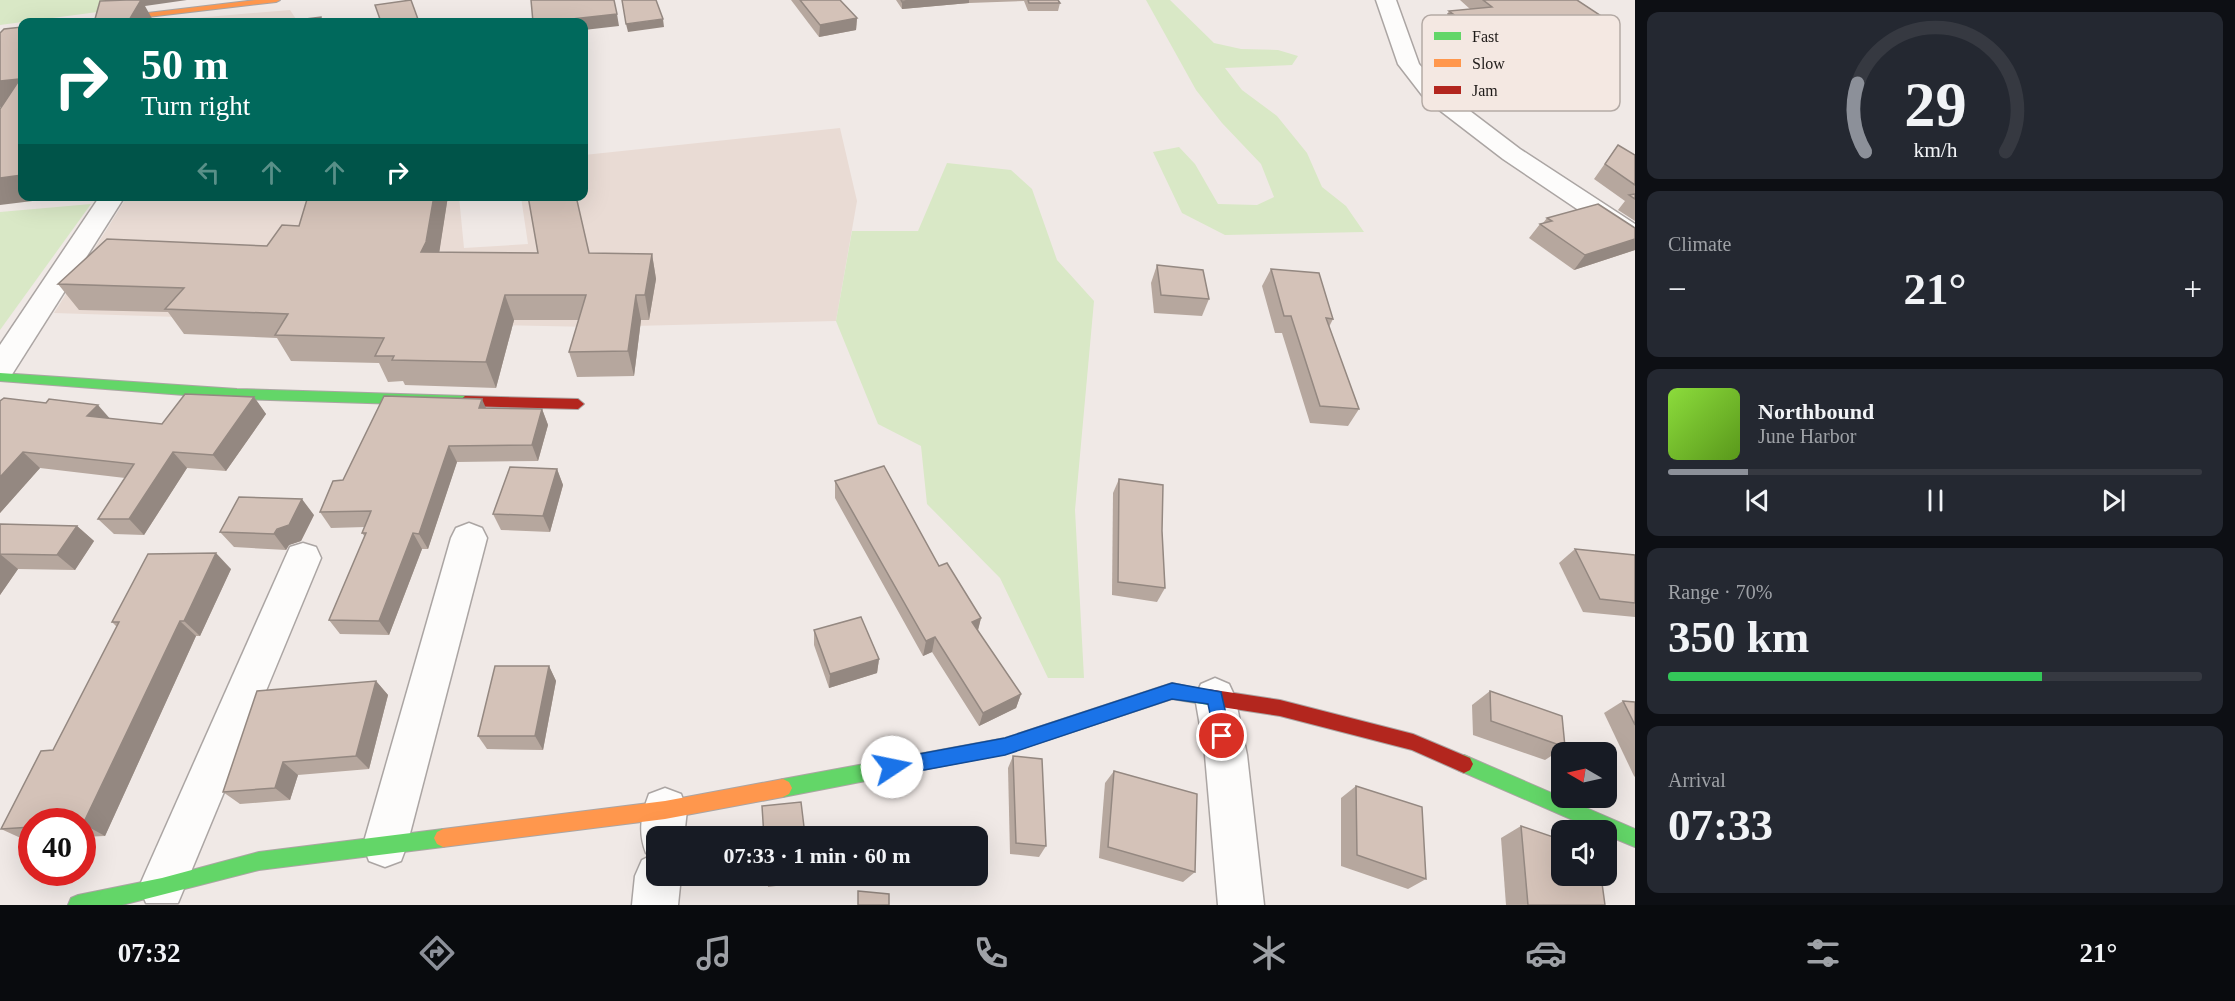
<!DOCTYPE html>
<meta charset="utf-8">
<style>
:root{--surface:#171b24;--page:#242831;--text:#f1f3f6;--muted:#9ea1a6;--line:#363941;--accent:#8c9099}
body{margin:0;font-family:"Times New Roman",serif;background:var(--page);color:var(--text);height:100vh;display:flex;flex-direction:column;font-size:22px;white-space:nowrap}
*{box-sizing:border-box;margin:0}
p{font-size:20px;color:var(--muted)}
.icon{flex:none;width:33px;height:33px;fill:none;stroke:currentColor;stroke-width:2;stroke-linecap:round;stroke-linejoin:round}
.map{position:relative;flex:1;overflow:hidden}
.sheet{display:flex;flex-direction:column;gap:12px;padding:12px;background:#0d0f14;width:600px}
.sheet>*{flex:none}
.top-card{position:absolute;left:18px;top:18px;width:570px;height:183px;border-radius:12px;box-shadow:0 6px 24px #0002;background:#00695c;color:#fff;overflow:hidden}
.needle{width:39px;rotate:279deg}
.buttons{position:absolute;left:1551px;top:742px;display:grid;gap:12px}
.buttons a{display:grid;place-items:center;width:66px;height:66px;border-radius:12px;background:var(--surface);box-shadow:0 6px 24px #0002;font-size:30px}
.speed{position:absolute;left:18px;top:808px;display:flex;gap:12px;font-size:30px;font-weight:700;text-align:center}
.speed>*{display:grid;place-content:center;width:78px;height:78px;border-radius:50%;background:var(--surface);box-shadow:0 6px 24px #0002;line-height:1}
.speed .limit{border:9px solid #d22;background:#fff;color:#111}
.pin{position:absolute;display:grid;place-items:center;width:51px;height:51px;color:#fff;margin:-26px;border:3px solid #fff;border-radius:50%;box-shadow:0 2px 6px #0007}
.me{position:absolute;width:66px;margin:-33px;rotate:79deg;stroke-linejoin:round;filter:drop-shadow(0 0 4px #0008)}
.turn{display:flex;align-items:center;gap:21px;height:126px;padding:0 24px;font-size:27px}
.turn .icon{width:78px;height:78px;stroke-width:2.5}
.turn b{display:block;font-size:42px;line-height:51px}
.lanes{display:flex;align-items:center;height:57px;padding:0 24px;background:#0003;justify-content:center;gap:30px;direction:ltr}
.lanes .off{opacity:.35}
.big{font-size:45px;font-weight:700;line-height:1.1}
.sheet .card{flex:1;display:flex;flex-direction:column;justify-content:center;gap:9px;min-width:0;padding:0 21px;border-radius:12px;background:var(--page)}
.sheet .dial{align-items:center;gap:0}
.dial svg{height:156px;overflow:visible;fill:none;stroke:var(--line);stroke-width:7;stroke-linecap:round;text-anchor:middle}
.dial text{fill:var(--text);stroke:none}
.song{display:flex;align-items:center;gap:18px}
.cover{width:72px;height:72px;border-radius:9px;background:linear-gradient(135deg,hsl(90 70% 55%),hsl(90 70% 35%))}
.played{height:6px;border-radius:3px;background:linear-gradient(90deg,var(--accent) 15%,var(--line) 15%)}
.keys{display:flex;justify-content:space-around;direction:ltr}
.heat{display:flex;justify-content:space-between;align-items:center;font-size:33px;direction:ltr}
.charge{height:9px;border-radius:4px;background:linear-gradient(90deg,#34c759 70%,var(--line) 0)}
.trip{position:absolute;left:646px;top:826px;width:342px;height:60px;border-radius:12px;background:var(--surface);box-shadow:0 6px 24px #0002;font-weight:700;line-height:60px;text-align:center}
.tab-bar{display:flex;height:96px;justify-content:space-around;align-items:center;background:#090b0e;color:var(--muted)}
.tab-bar .icon{width:42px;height:42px}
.tab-bar .selected{color:var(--accent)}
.tab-bar b{font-size:27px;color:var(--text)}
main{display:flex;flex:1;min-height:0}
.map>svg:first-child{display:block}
</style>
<main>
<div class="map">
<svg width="1635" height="905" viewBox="0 0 1635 905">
<rect width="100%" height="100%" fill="#f0e9e6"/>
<g fill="#e9dbd4">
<polygon points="290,10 298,22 194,22 195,18"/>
<polygon points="840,128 857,201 836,321 593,327 300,321 54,313 127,197 459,197 464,248 528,244 521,197 584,196 584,155"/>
</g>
<g fill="#d9e8c6">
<polygon points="0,0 110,0 105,11 0,25"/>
<polygon points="1146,0 1170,0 1214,43 1241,49 1278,50 1298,56 1292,65 1225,68 1242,90 1277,116 1307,153 1322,187 1346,206 1364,232 1225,235 1182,213 1153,152 1179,147 1195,164 1218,204 1257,205 1274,197 1261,164 1222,123 1196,90"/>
<polygon points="947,163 1011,170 1032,189 1057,260 1094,301 1075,510 1084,678 1048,678 1000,578 927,504 921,446 878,424 836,321 852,231 918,231"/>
<polygon points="91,204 0,330 0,212"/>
</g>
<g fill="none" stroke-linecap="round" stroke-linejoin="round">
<g stroke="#aba5a3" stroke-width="3">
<g id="street">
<polygon points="1376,0 1396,0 1419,64 1441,89 1520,149 1635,224 1635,244 1626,242 1503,159 1425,99 1398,64"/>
<polygon points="100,196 125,196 11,376 0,379 0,345"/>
<polygon points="469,523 482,528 487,538 407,845 401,861 385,867 369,861 363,845 451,538 456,528"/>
<polygon points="303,543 316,547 321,558 178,903 146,903 139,887 146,871 285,558 290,547"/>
<polygon points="1215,678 1229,684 1235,697 1247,755 1264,905 1218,905 1205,755 1195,697 1201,684"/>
<path d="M665,788L681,794L687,810L684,837H657V876H681L678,905H632L635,876L642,860L652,855L646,853C638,832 641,815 649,794Z"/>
</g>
</g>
<g stroke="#aba5a3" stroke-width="2">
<g id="fast">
<polygon points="0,373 237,389 465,396 471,401 465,406 237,399 0,381"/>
<polygon points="1172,683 1214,692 1216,697 1214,702 1208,705 1172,699 1005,754 783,797 777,794 774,788 777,782 783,779 1005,738"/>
<polygon points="1464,755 1635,829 1635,847 1606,835 1606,831 1598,831 1458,770 1455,764 1458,758"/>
<polygon points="443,829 449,832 452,838 449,844 443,847 259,870 122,905 68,905 71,898 78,895 162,878 259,852"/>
</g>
</g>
<g stroke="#aba5a3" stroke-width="2">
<g id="slow">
<polygon points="256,0 280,0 276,2 105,22 85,22 89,20"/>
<polygon points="783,779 789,782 792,788 789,794 783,797 665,819 443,847 437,844 434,838 437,832 443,829 665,801"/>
</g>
</g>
<g stroke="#aba5a3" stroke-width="2">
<g id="jam">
<polygon points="465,396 578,399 584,404 578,409 465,406 459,401"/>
<polygon points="1208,689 1280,700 1413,734 1470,758 1473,764 1470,770 1464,773 1412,750 1280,716 1208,705 1202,702 1200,697 1202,692"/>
</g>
</g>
<use href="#street" fill="#fdfcfb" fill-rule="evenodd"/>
<use href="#fast" fill="#63d668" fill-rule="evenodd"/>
<use href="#slow" fill="#ff974d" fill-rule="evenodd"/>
<use href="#jam" fill="#b3261e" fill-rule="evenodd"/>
</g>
<g fill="#b6a79e">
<polygon points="791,0 840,0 857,18 856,30 819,37"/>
<polygon points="896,0 1058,0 1060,3 1058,11 1028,11 1024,1 969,3 902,9"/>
<polygon points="1460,0 1577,0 1612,23 1603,37 1592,37 1596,40 1587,54 1485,61 1442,28 1443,25 1442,24 1449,11 1470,9"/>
<polygon points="1618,145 1635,155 1635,221 1618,210 1625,201 1594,179"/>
<polygon points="308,196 448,196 439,252 652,254 656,279 649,320 641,320 634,376 577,377 569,352 579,320 514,320 496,388 405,385 403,381 388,382 379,363 291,361 277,338 184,334 168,312 79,310 58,284 267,246 299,226"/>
<polygon points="1547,218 1635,228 1635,250 1574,270 1529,238 1540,224 1543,223"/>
<polygon points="1157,265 1209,299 1202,316 1154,313 1151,283"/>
<polygon points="1271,269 1333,319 1329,327 1359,409 1348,426 1310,423 1282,333 1275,333 1262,286"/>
<polygon points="254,397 266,414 226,471 187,468 144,535 114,534 98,519 125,478 40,468 0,513 0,401 110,419 162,424"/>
<polygon points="485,408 542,409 548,425 538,461 457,462 428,549 422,549 389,635 340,634 329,620 365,537 362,533 365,527 331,528 320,512 343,480"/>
<polygon points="557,469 563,485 550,532 501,530 493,514"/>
<polygon points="1119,479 1162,531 1165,588 1157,602 1112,595 1113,493"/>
<polygon points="835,481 939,566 981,618 978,631 1021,694 1016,708 979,726 932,652 923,656 835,498"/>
<polygon points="314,515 301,541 289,545 286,550 234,547 220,532"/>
<polygon points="0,524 77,526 94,541 75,570 18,569 0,595"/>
<polygon points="1575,549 1635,555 1635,617 1583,612 1559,563"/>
<polygon points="231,569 200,636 196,636 105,836 82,837 82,822 32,822 32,840 25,840 1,829 53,750 117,627 112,622"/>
<polygon points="814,630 879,659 877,673 829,688 814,645"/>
<polygon points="549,666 556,681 543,750 487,749 478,736"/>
<polygon points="376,681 388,695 369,769 298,775 290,800 240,804 223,792"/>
<polygon points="1490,691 1565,747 1545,760 1473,735 1472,705"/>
<polygon points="1623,701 1635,702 1635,777 1634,776 1604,713"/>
<polygon points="1013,756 1046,846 1039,857 1010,854 1008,768"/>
<polygon points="1114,771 1195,872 1183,882 1099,858 1105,783"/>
<polygon points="1356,786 1426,879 1408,889 1341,866 1341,798"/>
<polygon points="1521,826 1605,905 1506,905 1501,838"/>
<polygon points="767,876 799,876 800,883 768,887"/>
</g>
<g fill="#948881">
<polygon points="130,0 187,0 145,6 154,22 129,22"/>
<polygon points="918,0 969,0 969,3 902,9 902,2"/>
<polygon points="617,14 619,26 584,30 584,22 545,22"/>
<polygon points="857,18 856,30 819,37 820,25"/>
<polygon points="663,19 664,27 628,32 626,24"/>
<polygon points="20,79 22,105 0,107 0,81"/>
<polygon points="22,175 22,196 66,196 65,197 0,205 0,178"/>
<polygon points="434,196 448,196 437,267 421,252"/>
<polygon points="1635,239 1635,250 1574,270 1585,255"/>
<polygon points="652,254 656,279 649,320 645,295"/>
<polygon points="505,295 514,320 496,388 486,362"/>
<polygon points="636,295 641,320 634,376 628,351"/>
<polygon points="254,397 266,414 226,471 213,455"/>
<polygon points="482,399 489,415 479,408"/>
<polygon points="98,405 112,421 87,416"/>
<polygon points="542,409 548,425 538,461 532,445"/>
<polygon points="449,446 457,462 428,549 419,534"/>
<polygon points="23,452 40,468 0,513 0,477"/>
<polygon points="173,452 187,468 144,535 129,519"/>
<polygon points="557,469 563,485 550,532 543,516"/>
<polygon points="302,499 314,515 301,541 289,545 286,550 274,534"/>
<polygon points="77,526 94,541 75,570 57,555"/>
<polygon points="413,533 422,549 389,635 379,621"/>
<polygon points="216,553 231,569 200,636 184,621"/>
<polygon points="0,554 18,569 0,595"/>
<polygon points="981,618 977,633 972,622"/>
<polygon points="180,621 196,636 105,836 83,824"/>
<polygon points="935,637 932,652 923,656 926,641"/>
<polygon points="879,659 877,673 829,688 830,674"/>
<polygon points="549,666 556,681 543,750 535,736"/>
<polygon points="376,681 388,695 369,769 356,756"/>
<polygon points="1021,694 1016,708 979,726 983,713"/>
<polygon points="283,762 298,775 290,800 275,788"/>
</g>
<g fill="#d4c2b8" stroke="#948881" stroke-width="1.5">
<polygon points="126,0 141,0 128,22 64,22 95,19 100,1"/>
<polygon points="411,0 419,22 381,22 375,5"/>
<polygon points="531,0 614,0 617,14 545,22 533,22"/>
<polygon points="622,0 656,0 663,19 626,24"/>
<polygon points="800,0 840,0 857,18 820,25"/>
<polygon points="901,0 918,0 902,2"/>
<polygon points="1028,0 1058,0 1060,3 1029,3"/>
<polygon points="1483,0 1577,0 1612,23 1575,25 1596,40 1493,47 1449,14 1453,14 1449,11 1492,7"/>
<polygon points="321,17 321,22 281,22"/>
<polygon points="22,27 22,175 0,178 0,109 20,79 0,81 0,33 4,29"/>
<polygon points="1618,145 1635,155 1635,185 1605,164"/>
<polygon points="1635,194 1635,199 1629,195"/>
<polygon points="308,196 434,196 426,242 421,252 538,253 528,196 576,196 589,253 652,254 645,295 636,295 628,351 569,352 586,295 505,295 486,362 392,360 394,356 375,356 384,338 275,335 288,314 165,309 184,288 58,284 107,239 267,246 282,225 299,226"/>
<polygon points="1598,204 1635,228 1635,239 1585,255 1540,224 1552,221 1547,218"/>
<polygon points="1157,265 1203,270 1209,299 1161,295"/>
<polygon points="1271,269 1319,273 1333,319 1326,318 1359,409 1320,406 1291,316 1284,316"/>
<polygon points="185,394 254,397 213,455 173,452 129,519 98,519 134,464 23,452 0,477 0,401 4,398 46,403 49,399 98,405 87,416 162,424"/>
<polygon points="384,396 482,399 479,408 542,409 532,445 449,446 419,534 413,533 379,621 329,620 366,533 362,533 371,511 320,512 333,481 343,480"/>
<polygon points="884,466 939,566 947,563 981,618 972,622 1021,694 983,713 935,637 926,641 835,481"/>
<polygon points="510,467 557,469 543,516 493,514"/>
<polygon points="1119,479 1163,485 1162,531 1165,588 1118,582"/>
<polygon points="239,497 302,499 289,525 277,529 274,534 220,532"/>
<polygon points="0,524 77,526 57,555 0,554"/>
<polygon points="1575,549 1635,555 1635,603 1600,599"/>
<polygon points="216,553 184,621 180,621 83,824 82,822 32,822 32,827 1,829 41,751 53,750 119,622 112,622 148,554"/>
<polygon points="861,617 879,659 830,674 814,630"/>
<polygon points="495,666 549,666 535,736 478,736"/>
<polygon points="376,681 356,756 283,762 275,788 223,792 257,691"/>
<polygon points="1490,691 1562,716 1565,747 1491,721"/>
<polygon points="1623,701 1635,702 1635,725"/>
<polygon points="1013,756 1042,759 1046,846 1016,843"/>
<polygon points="1114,771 1197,794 1195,872 1108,847"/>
<polygon points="1356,786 1422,807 1426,879 1357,855"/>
<polygon points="801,802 805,835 796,836 797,837 764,837 762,806"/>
<polygon points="1521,826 1562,840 1562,876 1601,876 1605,905 1528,905"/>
<polygon points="858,891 889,894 889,905 858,905"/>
</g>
<polygon fill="#1a73e8" stroke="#114b97" stroke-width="1.5" points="1172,683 1221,692 1231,736 1228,742 1222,744 1216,742 1208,704 1172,699 1005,755 892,776 886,774 883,767 886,761 892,759 1005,738"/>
<rect x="1422" y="15" width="198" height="96" rx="9" fill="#f4e8e2" stroke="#b4aaa5" stroke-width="1.5"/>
<rect x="1434" y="32" width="27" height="8" fill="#63d668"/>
<rect x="1434" y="59" width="27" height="8" fill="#ff974d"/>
<rect x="1434" y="86" width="27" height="8" fill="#b3261e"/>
<g font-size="16" fill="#1e1a18">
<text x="1472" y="42">Fast</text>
<text x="1472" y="69">Slow</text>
<text x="1472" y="96">Jam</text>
</g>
</svg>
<div class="buttons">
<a><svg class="needle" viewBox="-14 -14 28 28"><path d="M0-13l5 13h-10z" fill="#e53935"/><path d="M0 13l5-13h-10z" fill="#9ea1a6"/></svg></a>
<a><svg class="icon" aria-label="sound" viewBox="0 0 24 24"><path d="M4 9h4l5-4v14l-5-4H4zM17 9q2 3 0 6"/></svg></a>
</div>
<div class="speed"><div class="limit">40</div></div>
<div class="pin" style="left:1222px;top:736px;background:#d93025"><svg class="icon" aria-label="arrive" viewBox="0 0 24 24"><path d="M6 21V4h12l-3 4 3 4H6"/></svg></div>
<svg class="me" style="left:892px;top:767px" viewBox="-20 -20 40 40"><circle r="19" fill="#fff"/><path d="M0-13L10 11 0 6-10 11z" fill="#1a73e8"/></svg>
<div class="trip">07:33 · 1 min · 60 m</div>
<div class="top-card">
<div class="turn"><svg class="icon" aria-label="right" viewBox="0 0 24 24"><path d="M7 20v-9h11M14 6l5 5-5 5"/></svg><div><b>50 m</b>Turn right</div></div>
<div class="lanes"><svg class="icon off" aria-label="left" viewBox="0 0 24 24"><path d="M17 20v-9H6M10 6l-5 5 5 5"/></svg><svg class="icon off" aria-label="ahead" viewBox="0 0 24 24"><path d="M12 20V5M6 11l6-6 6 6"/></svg><svg class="icon off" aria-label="ahead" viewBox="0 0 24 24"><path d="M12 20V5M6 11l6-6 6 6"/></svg><svg class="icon" aria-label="right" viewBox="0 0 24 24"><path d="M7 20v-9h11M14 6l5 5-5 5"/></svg></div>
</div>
</div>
<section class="sheet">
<div class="card dial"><svg viewBox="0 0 100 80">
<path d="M14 69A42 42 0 1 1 86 69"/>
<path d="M14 69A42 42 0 0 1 10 34" stroke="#8c9099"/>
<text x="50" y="56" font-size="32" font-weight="700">29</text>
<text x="50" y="72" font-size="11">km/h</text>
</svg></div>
<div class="card"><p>Climate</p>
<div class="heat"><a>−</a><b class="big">21°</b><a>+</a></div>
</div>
<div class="card">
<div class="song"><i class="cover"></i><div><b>Northbound</b><p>June Harbor</p></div></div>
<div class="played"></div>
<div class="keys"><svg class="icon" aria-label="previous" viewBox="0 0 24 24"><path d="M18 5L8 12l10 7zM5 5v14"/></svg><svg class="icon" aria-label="pause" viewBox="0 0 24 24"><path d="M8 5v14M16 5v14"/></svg><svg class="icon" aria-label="next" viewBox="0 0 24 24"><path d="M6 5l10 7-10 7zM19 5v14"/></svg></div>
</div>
<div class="card"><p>Range · 70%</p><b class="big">350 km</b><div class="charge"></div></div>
<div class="card"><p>Arrival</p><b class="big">07:33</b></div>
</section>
</main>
<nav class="tab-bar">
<b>07:32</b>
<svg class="icon selected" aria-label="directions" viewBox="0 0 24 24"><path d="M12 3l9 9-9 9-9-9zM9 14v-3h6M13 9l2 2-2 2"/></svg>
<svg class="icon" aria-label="music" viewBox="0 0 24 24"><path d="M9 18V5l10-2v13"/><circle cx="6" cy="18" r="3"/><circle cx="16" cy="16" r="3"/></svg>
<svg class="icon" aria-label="phone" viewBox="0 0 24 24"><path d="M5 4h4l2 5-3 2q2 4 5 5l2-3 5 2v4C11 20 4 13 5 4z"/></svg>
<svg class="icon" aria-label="climate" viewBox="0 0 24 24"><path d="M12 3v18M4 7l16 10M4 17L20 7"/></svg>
<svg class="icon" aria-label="car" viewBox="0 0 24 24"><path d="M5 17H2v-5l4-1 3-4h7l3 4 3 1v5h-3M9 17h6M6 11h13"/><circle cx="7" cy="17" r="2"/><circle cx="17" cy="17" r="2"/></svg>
<svg class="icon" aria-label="filters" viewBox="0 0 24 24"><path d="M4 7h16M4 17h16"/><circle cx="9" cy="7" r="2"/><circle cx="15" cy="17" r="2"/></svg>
<b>21°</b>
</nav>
